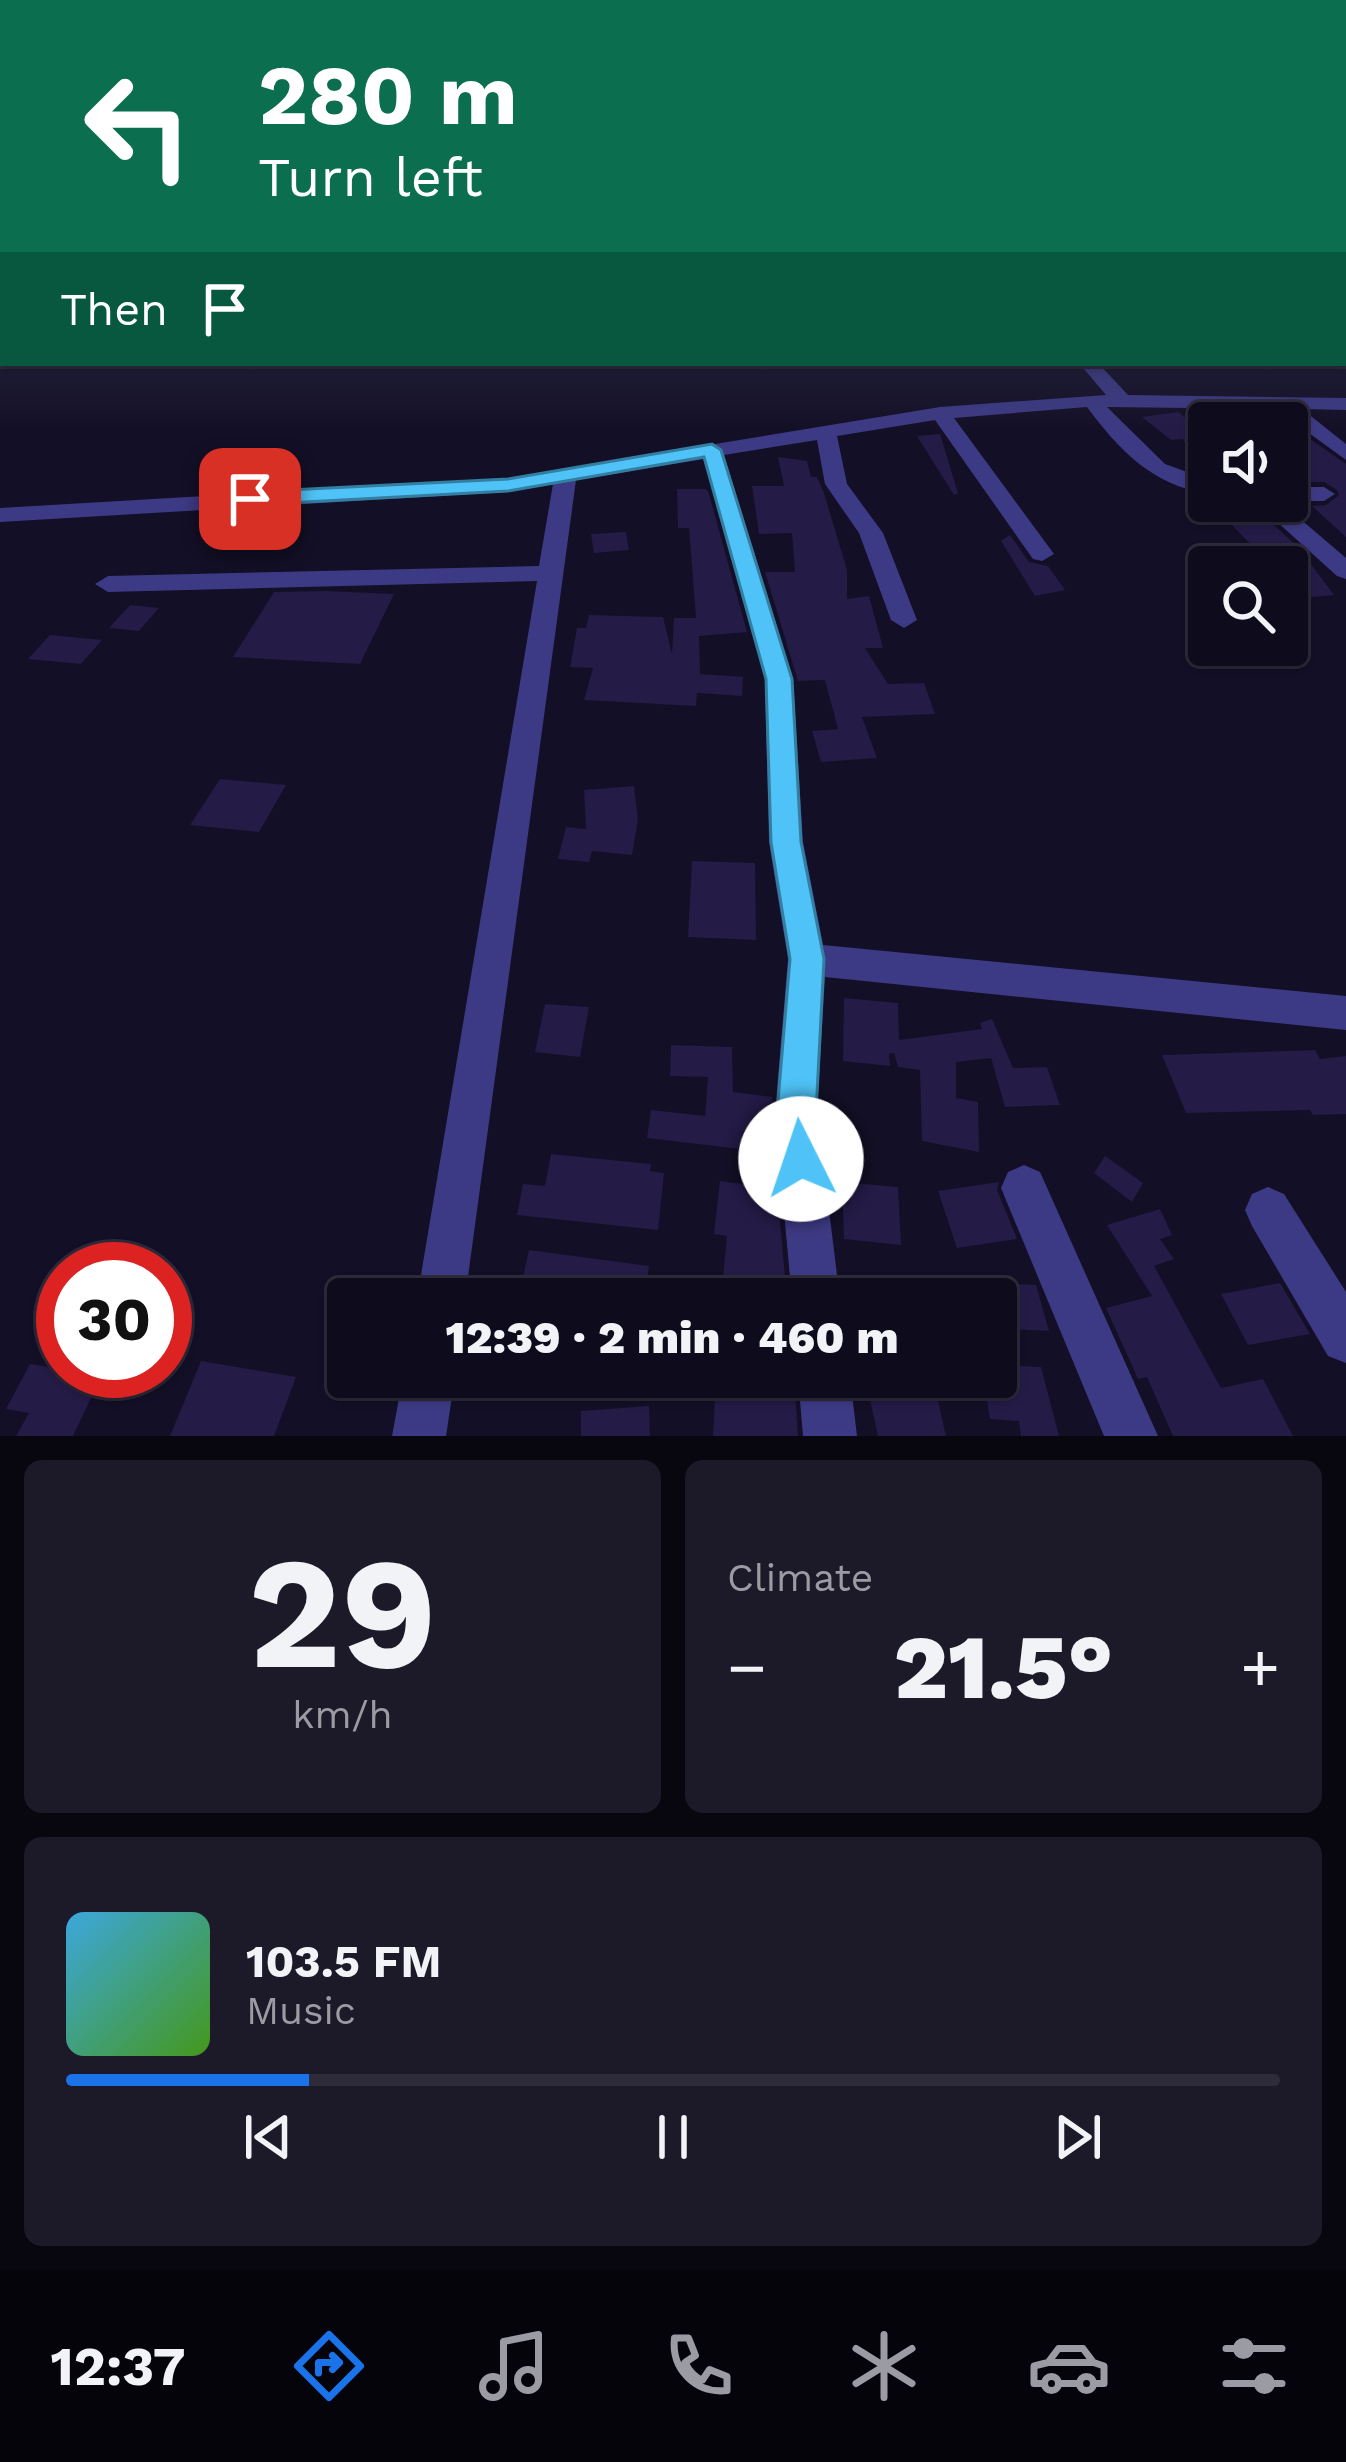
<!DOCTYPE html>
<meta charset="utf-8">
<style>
:root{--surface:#0e0b1c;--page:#1c1929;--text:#f1f3f6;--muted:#9b9ba3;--line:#2e2b3b;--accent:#1a73e8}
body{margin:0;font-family:"Work Sans",sans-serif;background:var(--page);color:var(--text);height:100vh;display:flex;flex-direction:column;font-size:45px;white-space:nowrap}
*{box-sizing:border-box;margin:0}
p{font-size:39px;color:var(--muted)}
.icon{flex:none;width:66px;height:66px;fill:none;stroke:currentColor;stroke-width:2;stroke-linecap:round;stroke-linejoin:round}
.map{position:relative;height:1436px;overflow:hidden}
.drawer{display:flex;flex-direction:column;gap:24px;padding:24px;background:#08060f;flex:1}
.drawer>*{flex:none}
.guide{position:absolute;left:0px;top:0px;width:1347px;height:366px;box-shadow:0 3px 9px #0004,0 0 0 3px var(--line);background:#0b6e4f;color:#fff;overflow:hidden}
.controls{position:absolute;left:1188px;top:402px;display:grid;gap:24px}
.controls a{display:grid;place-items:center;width:120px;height:120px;border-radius:12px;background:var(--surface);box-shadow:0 3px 9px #0004,0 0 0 3px var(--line);font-size:60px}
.speed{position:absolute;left:36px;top:1242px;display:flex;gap:24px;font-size:60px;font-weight:700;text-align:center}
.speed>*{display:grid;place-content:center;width:156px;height:156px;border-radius:50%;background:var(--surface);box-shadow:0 3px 9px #0004,0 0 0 3px var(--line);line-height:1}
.speed .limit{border:18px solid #d22;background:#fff;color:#111}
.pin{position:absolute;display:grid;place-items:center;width:102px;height:102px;color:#fff;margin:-51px;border-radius:24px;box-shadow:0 6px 18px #0006}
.me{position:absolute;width:132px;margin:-66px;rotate:356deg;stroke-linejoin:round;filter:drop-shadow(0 0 9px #0008)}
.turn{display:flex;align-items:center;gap:42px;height:252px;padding:0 60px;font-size:54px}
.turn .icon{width:156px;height:156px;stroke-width:2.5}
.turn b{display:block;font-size:84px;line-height:102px}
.then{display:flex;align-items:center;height:114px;padding:0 60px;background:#0003;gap:24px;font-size:45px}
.big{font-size:90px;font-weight:800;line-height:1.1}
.drawer .card{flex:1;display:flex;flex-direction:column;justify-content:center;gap:18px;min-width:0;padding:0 42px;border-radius:18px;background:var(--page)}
.drawer .dial{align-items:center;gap:0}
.dial b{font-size:156px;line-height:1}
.song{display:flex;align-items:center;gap:36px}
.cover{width:144px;height:144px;border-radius:18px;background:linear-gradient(135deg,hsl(200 70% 55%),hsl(100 70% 35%))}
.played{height:12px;border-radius:6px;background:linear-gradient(90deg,var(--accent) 20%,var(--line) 20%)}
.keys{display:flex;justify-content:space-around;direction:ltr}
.heat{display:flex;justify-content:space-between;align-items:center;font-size:66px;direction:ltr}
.drawer .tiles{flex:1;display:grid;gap:24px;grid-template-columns:1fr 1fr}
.card:last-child{grid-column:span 2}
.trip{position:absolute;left:327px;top:1278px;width:690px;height:120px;border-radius:12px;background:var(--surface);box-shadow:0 3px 9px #0004,0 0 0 3px var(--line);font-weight:800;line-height:120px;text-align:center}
.menu{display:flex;height:192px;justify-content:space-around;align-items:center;background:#06040b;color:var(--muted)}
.menu .icon{width:84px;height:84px}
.menu .active{color:var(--accent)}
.menu b{font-size:54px;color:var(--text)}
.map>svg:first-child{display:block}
</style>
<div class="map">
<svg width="1346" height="1436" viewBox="0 0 1346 1436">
<rect width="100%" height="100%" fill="#130f26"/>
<g fill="#241b47">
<polygon points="1178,412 1209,436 1209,475 1201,472 1183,439 1171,440 1142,417"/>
<polygon points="1280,423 1287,423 1346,464 1346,537 1312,506 1326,505 1339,495 1337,490 1324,482 1296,482 1287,470 1287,423"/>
<polygon points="940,434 958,493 954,495 917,436"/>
<polygon points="778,457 807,461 811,477 817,477 824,493 847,570 847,599 869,596 883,648 865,648 888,684 924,683 935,714 862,717 877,758 821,762 812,731 838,729 825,680 798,681 765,572 795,572 792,533 759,534 752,486 784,486"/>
<polygon points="677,489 706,489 709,494 747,632 699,636 700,674 743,677 742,696 697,693 696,706 584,700 593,668 570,667 577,628 586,628 589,615 663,617 672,654 674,618 696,618 689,528 678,528"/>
<polygon points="1220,513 1263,515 1298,547 1334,595 1300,598 1287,584 1287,567 1273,567"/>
<polygon points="626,532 629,550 594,553 591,534"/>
<polygon points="1010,535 1029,562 1048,566 1065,590 1035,596 1001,541"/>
<polygon points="326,591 394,594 360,664 233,657 274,592"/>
<polygon points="130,605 159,608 139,631 109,628"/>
<polygon points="50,635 102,640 81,664 28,659"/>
<polygon points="220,779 286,785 259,832 190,825"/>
<polygon points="634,786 638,820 632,855 592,851 589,862 558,859 566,827 586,829 584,790"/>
<polygon points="692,861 755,863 756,940 688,937"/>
<polygon points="844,998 898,1003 899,1040 982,1029 980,1023 992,1019 1013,1068 1047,1067 1060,1105 1005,1107 991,1058 956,1062 956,1098 978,1102 979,1152 922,1141 920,1070 898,1067 894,1053 889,1054 890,1066 843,1061"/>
<polygon points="545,1004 589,1007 580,1057 535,1052"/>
<polygon points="671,1045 732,1047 733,1092 772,1097 774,1153 647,1138 651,1110 705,1116 708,1077 670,1076"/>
<polygon points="1315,1050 1320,1059 1346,1056 1346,1114 1313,1115 1310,1110 1186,1113 1162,1055"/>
<polygon points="551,1154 651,1164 650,1171 664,1173 658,1230 517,1215 523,1184 545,1186"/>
<polygon points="1105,1156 1143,1183 1132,1202 1094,1173"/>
<polygon points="720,1181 777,1189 787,1299 721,1299 727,1236 714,1234"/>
<polygon points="842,1182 898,1187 901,1245 844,1239"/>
<polygon points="999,1182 997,1190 1017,1239 957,1248 938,1191"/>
<polygon points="1160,1209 1172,1235 1160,1239 1174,1259 1154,1266 1221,1388 1263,1379 1293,1436 1173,1436 1147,1377 1138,1379 1106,1308 1152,1296 1107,1225"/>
<polygon points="529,1250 649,1266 645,1299 518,1299"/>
<polygon points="941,1280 1036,1285 1049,1331 996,1328 996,1299 944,1299"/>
<polygon points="1280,1283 1310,1334 1248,1345 1221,1294"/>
<polygon points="201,1361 296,1377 274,1436 170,1436"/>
<polygon points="30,1364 102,1375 73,1436 16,1436 29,1413 6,1409"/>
<polygon points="1001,1365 1041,1367 1059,1436 1021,1436 1019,1421 990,1419 985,1389 1005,1390"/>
<polygon points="716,1377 794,1377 798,1436 713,1436"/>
<polygon points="935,1388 946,1436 878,1436 869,1395"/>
<polygon points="649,1406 650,1436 581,1436 581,1411"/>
</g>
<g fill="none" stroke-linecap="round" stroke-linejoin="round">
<g fill="#3d3a85" fill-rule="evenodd">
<rect x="1344" y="248" width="2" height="9"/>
<path d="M1079,363H1098L1128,395L1346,398V410L1302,409L1346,444V460L1276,409L1107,407L1165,464L1209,480V494C1152,485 1120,451 1087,407L954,418L1054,554L1042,561L1033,559L935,420L837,436L847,484L883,533L917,620L904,628L891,620L859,533L825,484L817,440L724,455L793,679L803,842L823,945L1346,996V1030L825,977L817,1113L840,1299H792L775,1113L788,959L769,842L765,679L704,459L576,480L465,1299H417L537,581L108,592L95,584L108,576L539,566L553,484L508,492L0,522V508L508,478L940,407L1106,395Z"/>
<polygon points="1287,487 1324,487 1335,494 1324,501 1287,501"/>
<polygon points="1254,501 1279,501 1346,558 1346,579 1337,576"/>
<polygon points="1024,1165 1040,1172 1158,1436 1104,1436 1001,1188 1008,1172"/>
<polygon points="1268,1187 1284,1194 1346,1292 1346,1363 1328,1356 1252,1226 1245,1210 1252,1194"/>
<polygon points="403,1377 455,1377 446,1436 392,1436"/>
<polygon points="798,1377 850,1377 857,1436 803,1436"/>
</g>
</g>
<linearGradient id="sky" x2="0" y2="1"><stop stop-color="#0a0815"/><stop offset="0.53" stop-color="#333752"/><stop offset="1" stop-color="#333752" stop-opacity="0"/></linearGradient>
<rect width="1346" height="432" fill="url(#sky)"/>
<polygon fill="#4fc3f7" stroke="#337fa1" stroke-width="3" points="712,444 721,450 792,679 801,842 824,959 816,1113 821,1159 815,1173 801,1179 787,1173 777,1113 790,959 771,842 766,679 704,457 508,491 250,505 239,499 250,492 508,479"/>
</svg>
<div class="controls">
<a><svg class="icon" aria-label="sound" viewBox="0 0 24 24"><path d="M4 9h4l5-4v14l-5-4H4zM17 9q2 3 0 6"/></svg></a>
<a><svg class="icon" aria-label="search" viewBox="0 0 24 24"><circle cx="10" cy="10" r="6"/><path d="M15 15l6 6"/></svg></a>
</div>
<div class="speed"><div class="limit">30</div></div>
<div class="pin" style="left:250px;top:499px;background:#d93025"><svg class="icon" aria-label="arrive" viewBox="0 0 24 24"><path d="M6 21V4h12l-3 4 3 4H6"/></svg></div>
<svg class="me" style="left:801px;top:1159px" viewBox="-20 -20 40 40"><circle r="19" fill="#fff"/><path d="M0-13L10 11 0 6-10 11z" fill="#4fc3f7"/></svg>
<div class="trip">12:39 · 2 min · 460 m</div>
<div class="guide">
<div class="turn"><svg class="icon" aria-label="left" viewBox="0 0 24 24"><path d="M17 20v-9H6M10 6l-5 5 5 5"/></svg><div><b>280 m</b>Turn left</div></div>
<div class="then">Then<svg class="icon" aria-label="arrive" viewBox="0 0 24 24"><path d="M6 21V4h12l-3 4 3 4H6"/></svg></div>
</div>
</div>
<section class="drawer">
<div class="tiles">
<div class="card dial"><b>29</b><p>km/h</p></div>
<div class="card"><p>Climate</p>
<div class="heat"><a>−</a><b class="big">21.5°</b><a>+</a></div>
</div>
<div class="card">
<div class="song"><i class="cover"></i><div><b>103.5 FM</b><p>Music</p></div></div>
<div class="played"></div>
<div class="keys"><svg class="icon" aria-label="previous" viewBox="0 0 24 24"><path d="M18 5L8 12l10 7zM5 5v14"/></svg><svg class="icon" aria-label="pause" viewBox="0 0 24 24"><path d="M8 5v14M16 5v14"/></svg><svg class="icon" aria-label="next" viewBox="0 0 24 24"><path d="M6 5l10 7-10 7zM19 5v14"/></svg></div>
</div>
</div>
</section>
<nav class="menu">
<b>12:37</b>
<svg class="icon active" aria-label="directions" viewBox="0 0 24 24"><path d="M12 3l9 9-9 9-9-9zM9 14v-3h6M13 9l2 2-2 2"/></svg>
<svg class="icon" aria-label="music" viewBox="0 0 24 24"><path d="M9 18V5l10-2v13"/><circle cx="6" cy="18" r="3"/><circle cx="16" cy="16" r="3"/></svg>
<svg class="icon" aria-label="phone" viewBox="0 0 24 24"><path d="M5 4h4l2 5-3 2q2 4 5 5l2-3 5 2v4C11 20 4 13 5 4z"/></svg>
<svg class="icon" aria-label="climate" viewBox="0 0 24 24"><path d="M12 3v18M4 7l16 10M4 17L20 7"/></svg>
<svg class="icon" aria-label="car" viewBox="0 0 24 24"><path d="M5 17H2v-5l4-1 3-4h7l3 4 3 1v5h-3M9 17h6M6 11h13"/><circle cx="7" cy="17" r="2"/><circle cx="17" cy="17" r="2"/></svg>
<svg class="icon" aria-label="filters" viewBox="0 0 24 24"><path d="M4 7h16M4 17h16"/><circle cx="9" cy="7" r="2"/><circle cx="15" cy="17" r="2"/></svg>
</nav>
